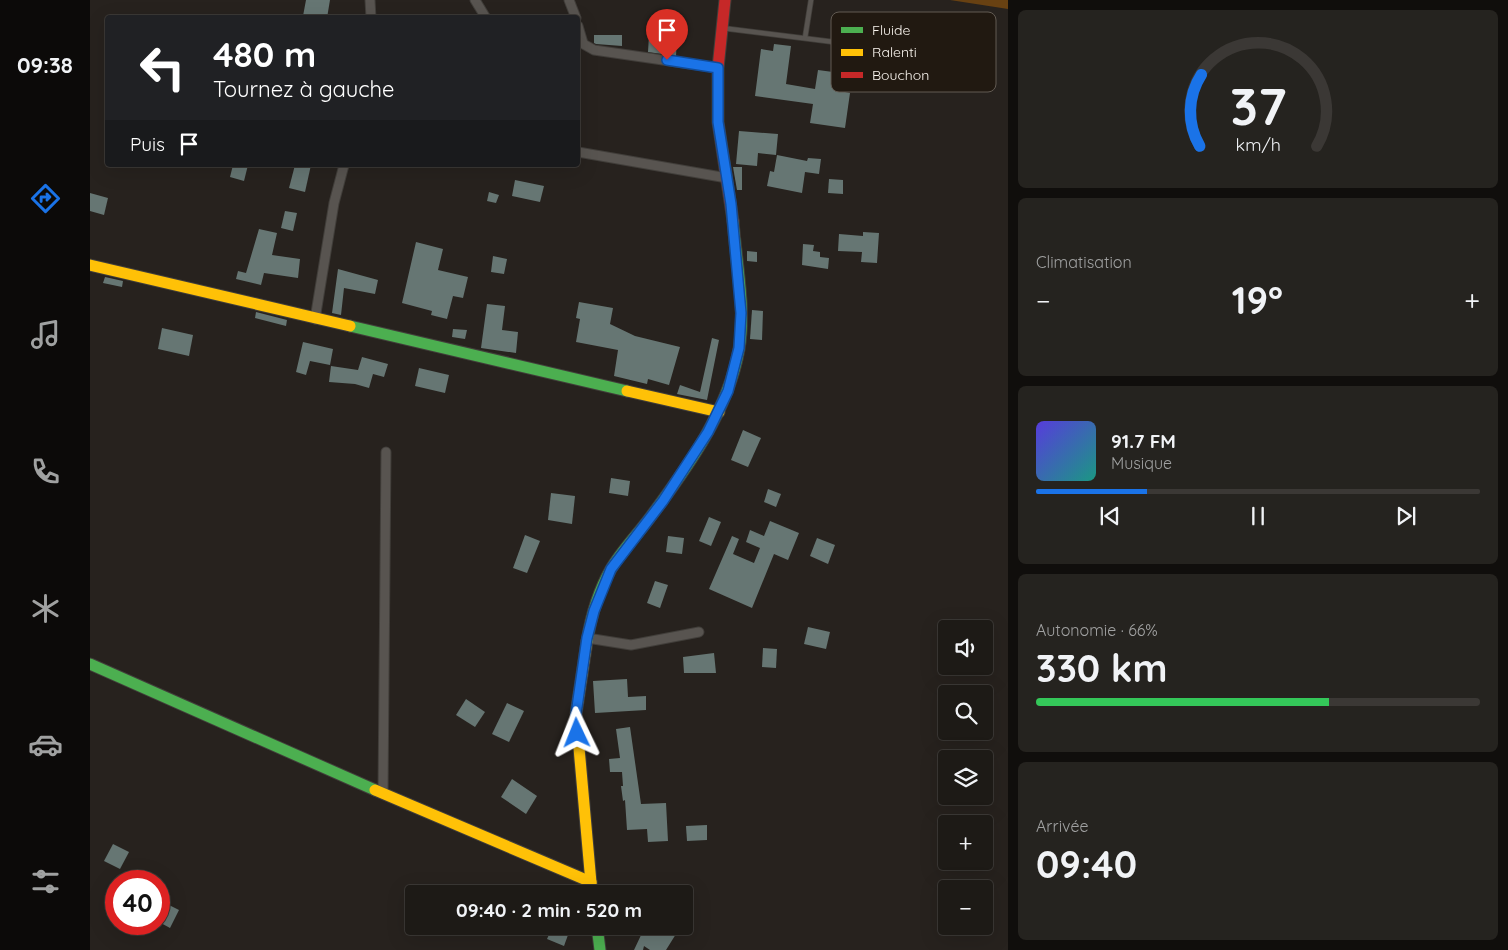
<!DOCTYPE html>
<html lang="fr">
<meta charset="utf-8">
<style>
:root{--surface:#1d1a16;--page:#25231f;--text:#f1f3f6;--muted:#a0a1a1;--line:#3b3835;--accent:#1a73e8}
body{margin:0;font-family:Quicksand,sans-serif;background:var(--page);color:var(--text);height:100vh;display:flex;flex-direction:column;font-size:19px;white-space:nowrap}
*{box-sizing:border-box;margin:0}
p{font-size:16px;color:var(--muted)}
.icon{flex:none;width:28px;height:28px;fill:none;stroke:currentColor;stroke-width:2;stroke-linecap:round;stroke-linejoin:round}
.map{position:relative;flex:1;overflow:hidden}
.drawer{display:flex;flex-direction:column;gap:10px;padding:10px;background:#100e0c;width:500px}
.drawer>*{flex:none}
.banner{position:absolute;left:15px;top:15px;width:475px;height:152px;border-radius:5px;box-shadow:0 5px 20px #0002,0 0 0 1px var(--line);background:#202124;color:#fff;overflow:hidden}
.tools{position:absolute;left:848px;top:620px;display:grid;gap:10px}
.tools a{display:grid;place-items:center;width:55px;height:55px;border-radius:5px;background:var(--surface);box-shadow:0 5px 20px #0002,0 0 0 1px var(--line);font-size:25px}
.speed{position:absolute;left:15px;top:870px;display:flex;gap:10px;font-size:25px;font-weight:700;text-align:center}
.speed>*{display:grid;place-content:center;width:65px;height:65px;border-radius:50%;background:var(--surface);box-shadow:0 5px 20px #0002,0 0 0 1px var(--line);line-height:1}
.speed .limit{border:8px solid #d22;background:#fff;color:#111}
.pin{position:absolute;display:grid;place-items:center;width:42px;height:42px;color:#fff;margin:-51px -21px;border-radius:50% 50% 50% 0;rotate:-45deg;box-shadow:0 0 5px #0007}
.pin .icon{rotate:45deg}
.me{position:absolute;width:55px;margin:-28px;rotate:358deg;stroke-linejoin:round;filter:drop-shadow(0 0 4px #0008)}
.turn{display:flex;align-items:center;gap:18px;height:105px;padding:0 25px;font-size:22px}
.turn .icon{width:65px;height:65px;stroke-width:2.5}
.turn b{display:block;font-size:35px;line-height:42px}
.then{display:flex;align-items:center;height:48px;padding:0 25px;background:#0003;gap:10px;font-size:19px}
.big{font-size:38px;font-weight:700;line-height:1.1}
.drawer .widget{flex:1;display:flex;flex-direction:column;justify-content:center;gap:8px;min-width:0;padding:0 18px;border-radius:8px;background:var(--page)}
.drawer .dial{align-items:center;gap:0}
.dial svg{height:130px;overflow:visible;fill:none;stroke:var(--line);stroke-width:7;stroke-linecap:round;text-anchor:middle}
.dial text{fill:var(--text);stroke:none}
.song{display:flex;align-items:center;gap:15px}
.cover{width:60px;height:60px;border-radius:8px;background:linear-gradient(135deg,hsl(250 70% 55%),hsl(170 70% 35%))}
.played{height:5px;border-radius:2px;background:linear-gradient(90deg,var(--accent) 25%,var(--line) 25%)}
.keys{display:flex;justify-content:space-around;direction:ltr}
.heat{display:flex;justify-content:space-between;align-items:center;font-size:28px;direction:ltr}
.charge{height:8px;border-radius:4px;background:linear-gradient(90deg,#34c759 66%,var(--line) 0)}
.trip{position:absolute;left:315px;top:885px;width:288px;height:50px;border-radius:5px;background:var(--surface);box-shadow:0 5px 20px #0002,0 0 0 1px var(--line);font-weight:700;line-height:50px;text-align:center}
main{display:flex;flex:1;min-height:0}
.tabs{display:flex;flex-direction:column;width:90px;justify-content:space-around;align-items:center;background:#0c0a09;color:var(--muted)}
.tabs .icon{width:35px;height:35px}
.tabs .selected{color:var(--accent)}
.tabs b{font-size:22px;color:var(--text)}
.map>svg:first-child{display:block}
</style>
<main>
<nav class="tabs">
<b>09:38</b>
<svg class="icon selected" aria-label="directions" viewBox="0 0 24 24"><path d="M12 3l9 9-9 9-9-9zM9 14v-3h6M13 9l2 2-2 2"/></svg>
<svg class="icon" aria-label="music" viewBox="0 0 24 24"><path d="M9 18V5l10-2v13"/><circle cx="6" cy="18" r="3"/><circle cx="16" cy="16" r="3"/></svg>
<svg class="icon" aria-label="phone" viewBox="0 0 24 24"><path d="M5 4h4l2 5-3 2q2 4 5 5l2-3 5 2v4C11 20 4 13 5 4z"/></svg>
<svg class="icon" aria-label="climate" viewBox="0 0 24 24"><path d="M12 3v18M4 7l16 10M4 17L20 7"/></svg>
<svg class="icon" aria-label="car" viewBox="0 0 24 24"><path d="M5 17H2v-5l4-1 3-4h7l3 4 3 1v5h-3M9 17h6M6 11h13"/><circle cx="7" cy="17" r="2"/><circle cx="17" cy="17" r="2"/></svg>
<svg class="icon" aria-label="filters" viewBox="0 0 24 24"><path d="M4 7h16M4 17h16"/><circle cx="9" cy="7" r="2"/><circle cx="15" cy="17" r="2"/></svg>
</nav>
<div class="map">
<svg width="918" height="950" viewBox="0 0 918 950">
<rect width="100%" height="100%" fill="#27221e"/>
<polygon fill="#684112" points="860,0 918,0 918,9"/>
<g fill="#667673">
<polygon points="216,0 240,0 237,18 213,16"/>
<polygon points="504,35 532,35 532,46 506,44 504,43"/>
<polygon points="559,35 587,38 586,56 558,52"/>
<polygon points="684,44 701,46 696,84 725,89 728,70 758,74 755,92 760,93 755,128 720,123 723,104 665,96 671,49 683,51"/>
<polygon points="649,131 688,134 686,155 668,153 667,166 646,164"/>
<polygon points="687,155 717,161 718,158 731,159 729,174 715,172 712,193 677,186 680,171 684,172"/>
<polygon points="143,165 158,165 154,181 140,177"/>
<polygon points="205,165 221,165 215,192 199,188"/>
<polygon points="643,167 652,167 652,190 647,190"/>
<polygon points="739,179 753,180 753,194 738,193"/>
<polygon points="425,180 454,186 450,202 422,196"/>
<polygon points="399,192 409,195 406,203 397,201"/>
<polygon points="0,193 18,198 14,215 0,211"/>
<polygon points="195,211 207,213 203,231 191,228"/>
<polygon points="169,229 187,233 182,255 210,259 208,278 174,273 171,285 146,279 148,271 156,273"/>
<polygon points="773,232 789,233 787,263 771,262 772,252 748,251 749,234 773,236"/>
<polygon points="326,242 353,249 348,270 378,277 373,298 363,296 357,319 341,315 342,311 312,303"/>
<polygon points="713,244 724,245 723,251 730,252 730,257 739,258 738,269 712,265"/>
<polygon points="657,251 667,252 667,262 657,261"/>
<polygon points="403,256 417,259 414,274 401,272"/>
<polygon points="248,269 288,280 285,294 254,288 251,315 242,313"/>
<polygon points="15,277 33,281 32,287 13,283"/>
<polygon points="489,302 523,308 520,324 545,336 590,347 579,385 558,379 557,384 524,376 528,350 486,342 490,319 486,318"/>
<polygon points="397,304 415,306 412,330 428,332 426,353 391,348"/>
<polygon points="662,310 673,311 672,340 660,339"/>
<polygon points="166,312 197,320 196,326 165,318"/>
<polygon points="72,328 103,335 99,356 68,349"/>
<polygon points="363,329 377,330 375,339 362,337"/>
<polygon points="622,338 629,340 617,400 587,394 590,385 610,392"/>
<polygon points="213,342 243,349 240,365 220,361 216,375 206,372"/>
<polygon points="272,357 298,364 294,377 283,374 279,388 265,384 239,382 241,366 268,370"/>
<polygon points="329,368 359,375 355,393 325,386"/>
<polygon points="653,430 671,438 658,467 641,460"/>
<polygon points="521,478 540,481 538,496 519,493"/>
<polygon points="678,489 691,494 686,507 674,502"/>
<polygon points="461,493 485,496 482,524 458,520"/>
<polygon points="619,517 631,522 621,546 609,541"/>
<polygon points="680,521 709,533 698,560 684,554 662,608 619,589 642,536 649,539 643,554 664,563 670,548 656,542 660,530 674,536"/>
<polygon points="435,535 450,541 437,573 423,568"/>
<polygon points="578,536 594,538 592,554 576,552"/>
<polygon points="727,538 745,545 738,564 720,556"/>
<polygon points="565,581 578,585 570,608 557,603"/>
<polygon points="718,627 740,632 736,649 714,644"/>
<polygon points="673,648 687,649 686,668 672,667"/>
<polygon points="624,653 626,673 594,673 593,657"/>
<polygon points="537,679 538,697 556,696 556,710 505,713 503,681"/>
<polygon points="376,699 395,712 385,727 366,715"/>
<polygon points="417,703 434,711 419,742 402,734"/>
<polygon points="540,727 551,804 576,803 578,841 558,842 557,829 537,830 535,800 533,801 531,786 533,786 532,772 520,772 519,759 530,758 526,729"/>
<polygon points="422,779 447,796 436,814 411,797"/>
<polygon points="617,825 617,840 597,841 596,826"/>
<polygon points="23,844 39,852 30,869 14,861"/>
<polygon points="69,900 89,910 80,928 69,922"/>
<polygon points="541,926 591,926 576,950 560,950 554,946 553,950 544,950 552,933"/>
<polygon points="462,928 478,935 474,946 457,939"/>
</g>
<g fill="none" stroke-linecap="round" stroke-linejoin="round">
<g stroke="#413e3a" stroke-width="6">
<g id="lane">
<polyline points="632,28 768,45"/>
<polyline points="715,38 721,0"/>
</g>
</g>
<g stroke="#413e3a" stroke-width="11">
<g id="street">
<polyline points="280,0 281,18"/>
<polyline points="385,0 396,18"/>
<polyline points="479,0 486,18"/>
<polyline points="488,26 493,43"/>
<polyline points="488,41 504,50 628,68"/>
<polyline points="488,152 637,178"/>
<polyline points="225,319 244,203 254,165"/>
<polyline points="497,638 541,645 609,632"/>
<polyline points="293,794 296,452"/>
</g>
</g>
<g stroke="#413e3a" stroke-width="13">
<g id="fast">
<polyline points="260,326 537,391"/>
<path d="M497,641C501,617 509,590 521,569C532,550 549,533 562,515C599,465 638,411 649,349C656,308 646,262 643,221"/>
<polyline points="0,664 285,790"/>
<polyline points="507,926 510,950"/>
</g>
</g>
<g stroke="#413e3a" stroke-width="13">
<g id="slow">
<polyline points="0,265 260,326"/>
<polyline points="537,391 629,412"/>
<polyline points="497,641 486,714 502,894"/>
<polyline points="285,790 501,882"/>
</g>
</g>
<g stroke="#413e3a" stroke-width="13">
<polyline id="jam" points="635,0 628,68 628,122 643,221"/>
</g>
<use href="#lane" stroke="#585450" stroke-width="4.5"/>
<use href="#street" stroke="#585450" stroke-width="9"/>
<use href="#fast" stroke="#4caf50" stroke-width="11"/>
<use href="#slow" stroke="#ffc107" stroke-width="11"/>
<use href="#jam" stroke="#c62828" stroke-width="11"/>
</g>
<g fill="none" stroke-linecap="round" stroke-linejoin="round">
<g stroke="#114b97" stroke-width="12">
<polyline id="route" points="487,733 486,714 497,638 504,611 521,569 573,501 618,432 638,391 649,348 651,313 641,204 628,122 628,68 577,60"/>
</g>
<use href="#route" stroke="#1a73e8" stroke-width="9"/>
</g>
<rect x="741" y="12" width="165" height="80" rx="8" fill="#211911" stroke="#625b53" stroke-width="1"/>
<rect x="751" y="27" width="22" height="6" fill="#4caf50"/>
<rect x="751" y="49" width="22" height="7" fill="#ffc107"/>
<rect x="751" y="72" width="22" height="6" fill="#c62828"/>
<g font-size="14" fill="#f9f4ee">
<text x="782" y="35">Fluide</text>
<text x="782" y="57">Ralenti</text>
<text x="782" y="80">Bouchon</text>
</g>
</svg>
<div class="tools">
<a><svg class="icon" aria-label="sound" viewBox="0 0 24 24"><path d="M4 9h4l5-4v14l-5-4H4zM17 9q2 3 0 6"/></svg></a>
<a><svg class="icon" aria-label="search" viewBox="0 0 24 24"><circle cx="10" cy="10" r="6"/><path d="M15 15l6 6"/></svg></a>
<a><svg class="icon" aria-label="layers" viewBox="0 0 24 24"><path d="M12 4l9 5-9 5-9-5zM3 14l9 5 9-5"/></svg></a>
<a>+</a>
<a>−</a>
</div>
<div class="speed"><div class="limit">40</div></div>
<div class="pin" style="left:577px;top:60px;background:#d93025"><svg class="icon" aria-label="arrive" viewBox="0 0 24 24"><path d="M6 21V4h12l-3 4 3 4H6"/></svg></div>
<svg class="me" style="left:487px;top:733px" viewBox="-20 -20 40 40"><path d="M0-17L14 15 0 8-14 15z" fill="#1a73e8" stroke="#fff" stroke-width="4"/></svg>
<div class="trip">09:40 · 2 min · 520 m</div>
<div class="banner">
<div class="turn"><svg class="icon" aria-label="left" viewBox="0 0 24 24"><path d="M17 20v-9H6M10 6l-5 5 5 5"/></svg><div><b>480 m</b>Tournez à gauche</div></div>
<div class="then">Puis<svg class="icon" aria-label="arrive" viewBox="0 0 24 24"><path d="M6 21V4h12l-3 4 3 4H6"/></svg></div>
</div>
</div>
<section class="drawer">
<div class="widget dial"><svg viewBox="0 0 100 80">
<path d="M14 69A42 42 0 1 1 86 69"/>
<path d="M14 69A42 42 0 0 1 15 25" stroke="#1a73e8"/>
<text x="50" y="56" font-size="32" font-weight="700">37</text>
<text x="50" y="72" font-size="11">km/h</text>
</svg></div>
<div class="widget"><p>Climatisation</p>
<div class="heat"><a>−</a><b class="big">19°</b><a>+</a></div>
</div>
<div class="widget">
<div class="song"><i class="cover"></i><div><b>91.7 FM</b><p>Musique</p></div></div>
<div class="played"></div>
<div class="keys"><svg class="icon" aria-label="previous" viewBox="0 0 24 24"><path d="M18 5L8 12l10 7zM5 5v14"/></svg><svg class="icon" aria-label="pause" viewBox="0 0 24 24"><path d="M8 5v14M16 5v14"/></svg><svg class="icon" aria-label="next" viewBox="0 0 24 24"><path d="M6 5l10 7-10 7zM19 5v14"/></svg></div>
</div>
<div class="widget"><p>Autonomie · 66%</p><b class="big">330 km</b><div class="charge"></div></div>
<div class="widget"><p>Arrivée</p><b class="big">09:40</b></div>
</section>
</main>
